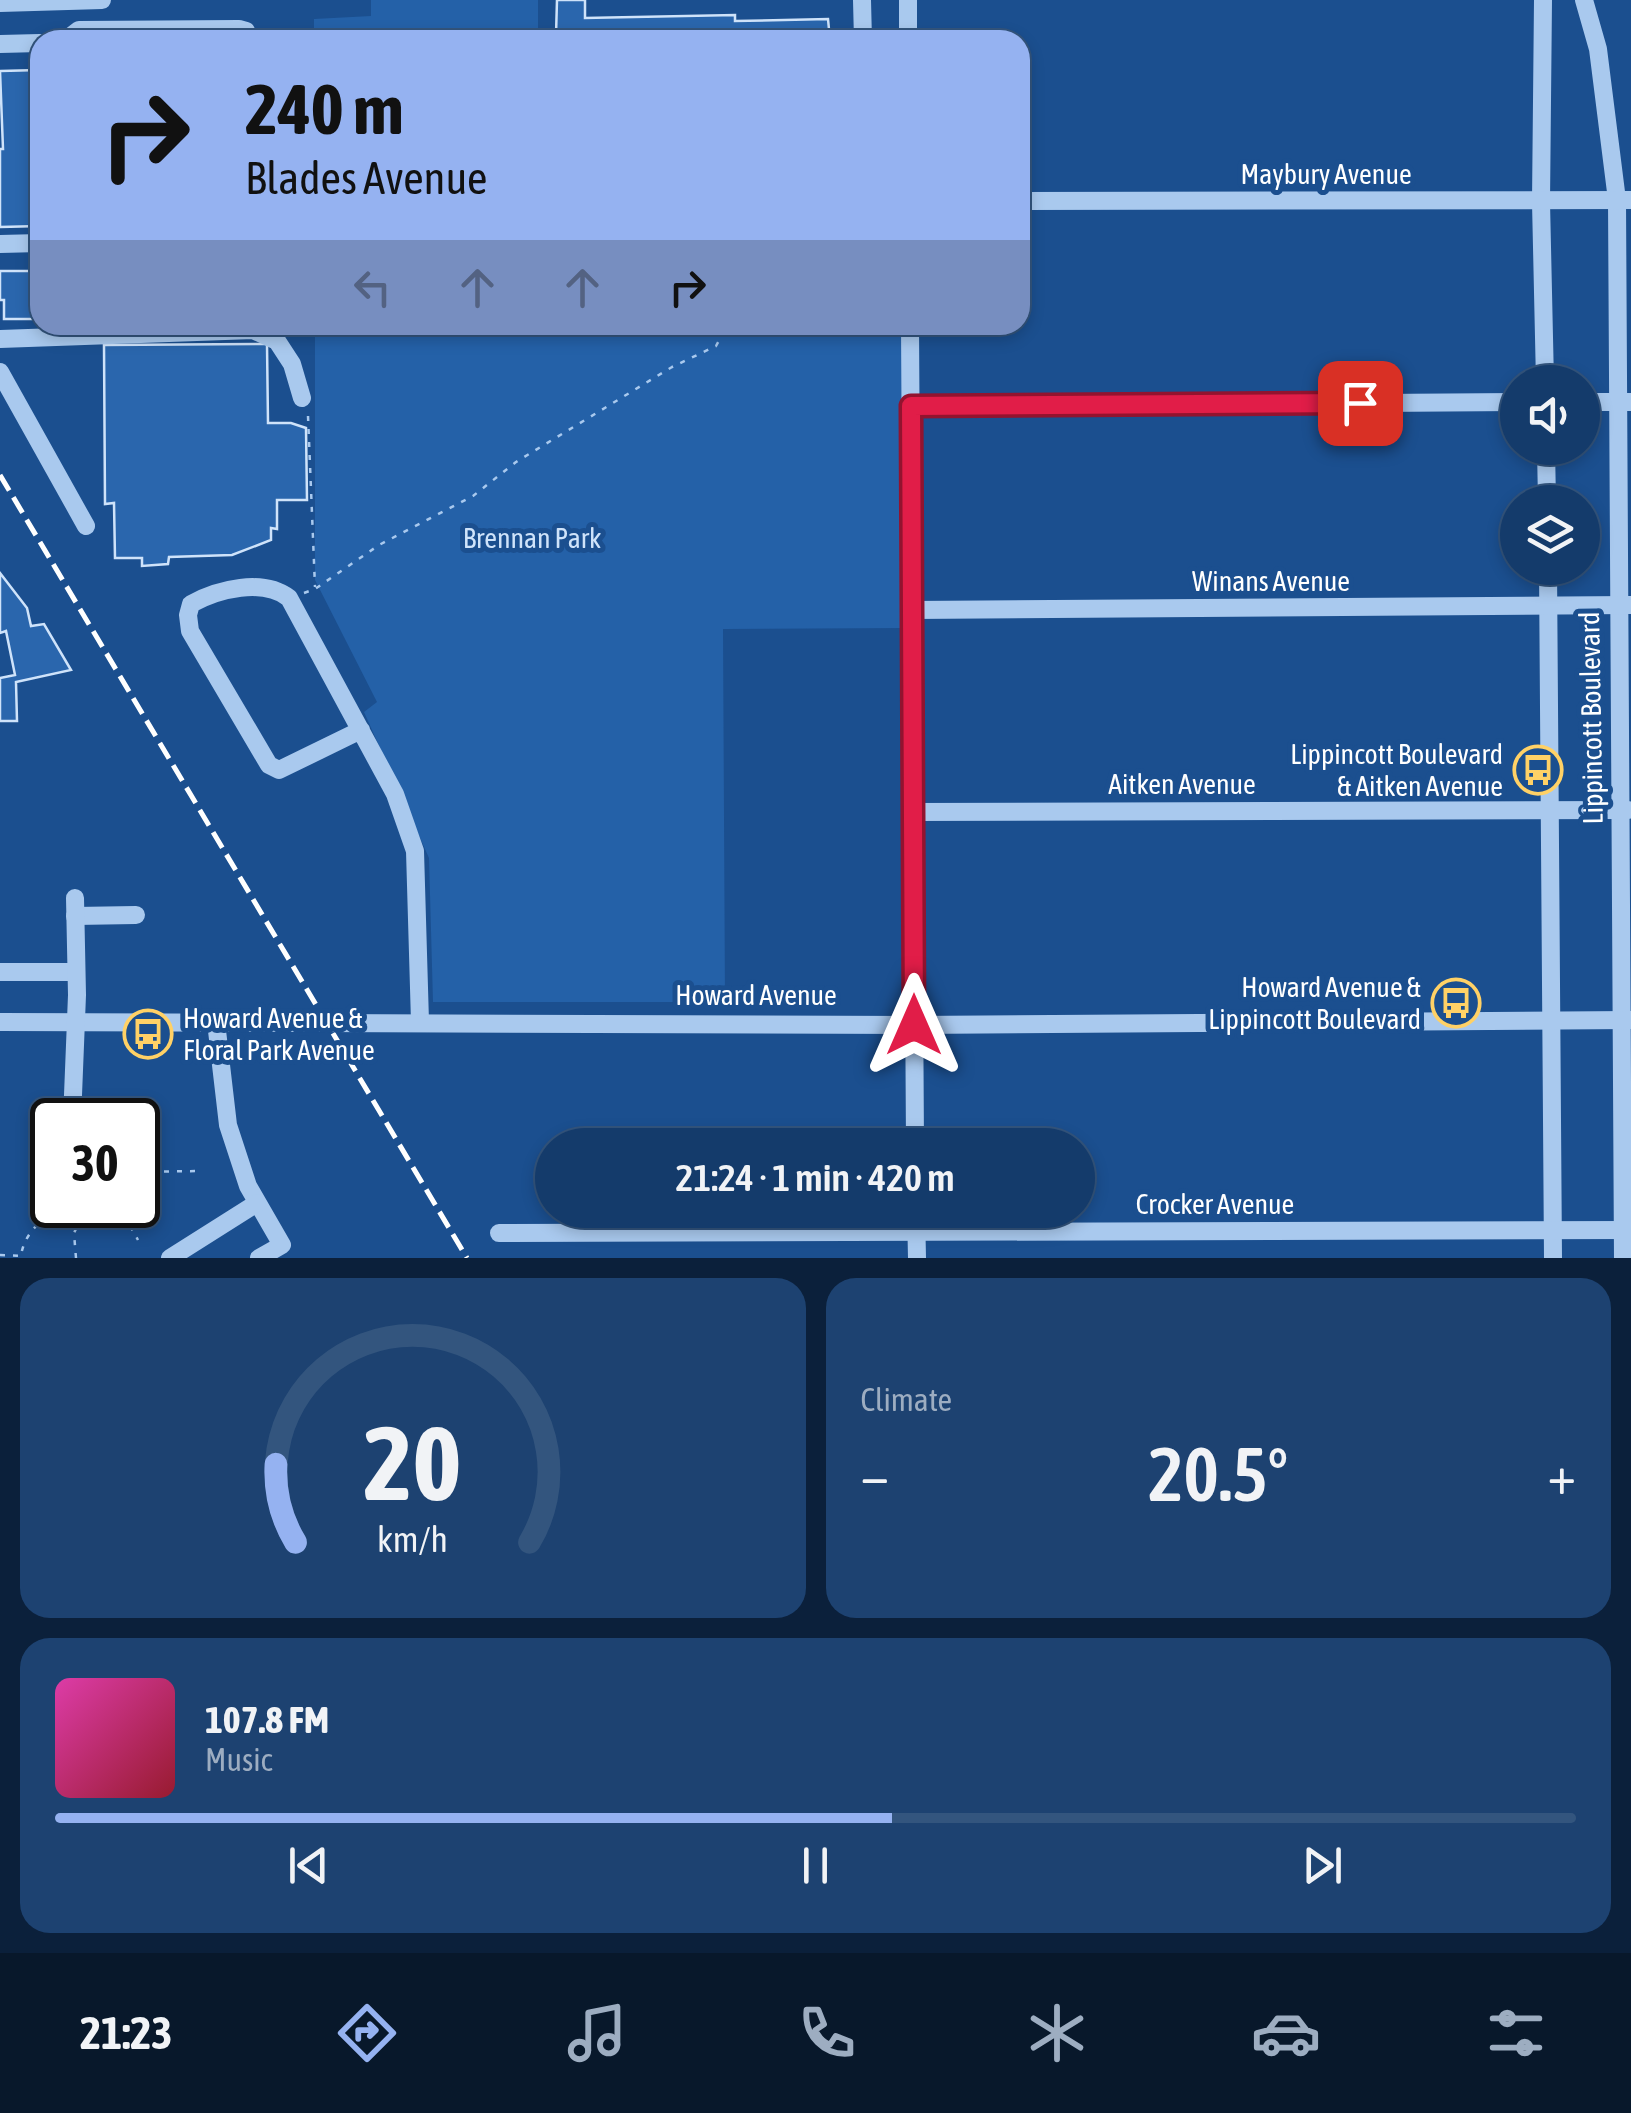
<!DOCTYPE html>
<meta charset="utf-8">
<style>
:root{--surface:#143b6b;--page:#1d4271;--text:#f1f3f6;--muted:#9dadc1;--line:#33557e;--accent:#95b2f1}
body{margin:0;font-family:"Asap Condensed",sans-serif;background:var(--page);color:var(--text);height:100vh;display:flex;flex-direction:column;font-size:38px;white-space:nowrap}
*{box-sizing:border-box;margin:0}
p{font-size:32px;color:var(--muted)}
.icon{flex:none;width:55px;height:55px;fill:none;stroke:currentColor;stroke-width:2;stroke-linecap:round;stroke-linejoin:round}
.map{position:relative;height:1258px;overflow:hidden}
.drawer{display:flex;flex-direction:column;gap:20px;padding:20px;background:#0b203b;flex:1}
.drawer>*{flex:none}
.banner{position:absolute;left:30px;top:30px;width:1000px;height:305px;border-radius:30px;box-shadow:0 5px 15px #0003,0 0 0 2px var(--line);background:#95b2f1;color:#111;overflow:hidden}
.buttons{position:absolute;left:1500px;top:365px;display:grid;gap:20px}
.buttons a{display:grid;place-items:center;width:100px;height:100px;border-radius:50%;background:var(--surface);box-shadow:0 5px 15px #0003,0 0 0 2px var(--line);font-size:50px}
.speed{position:absolute;left:30px;top:1098px;display:flex;gap:20px;font-size:50px;font-weight:700;text-align:center}
.speed>*{display:grid;place-content:center;width:130px;height:130px;border-radius:50%;background:var(--surface);box-shadow:0 5px 15px #0003,0 0 0 2px var(--line);line-height:1}
.speed .limit{border:5px solid #111;border-radius:15px;background:#fff;color:#111}
.pin{position:absolute;display:grid;place-items:center;width:85px;height:85px;color:#fff;margin:-42px;border-radius:20px;box-shadow:0 5px 15px #0006}
.me{position:absolute;width:110px;margin:-55px;rotate:0deg;stroke-linejoin:round;filter:drop-shadow(0 0 8px #0008)}
.turn{display:flex;align-items:center;gap:35px;height:210px;padding:0 50px;font-size:45px}
.turn .icon{width:130px;height:130px;stroke-width:2.5}
.turn b{display:block;font-size:70px;line-height:85px}
.lanes{display:flex;align-items:center;height:95px;padding:0 50px;background:#0003;justify-content:center;gap:50px;direction:ltr}
.lanes .off{opacity:.35}
.big{font-size:75px;font-weight:600;line-height:1.1}
.drawer .tile{flex:1;display:flex;flex-direction:column;justify-content:center;gap:15px;min-width:0;padding:0 35px;border-radius:30px;background:var(--page)}
.drawer .dial{align-items:center;gap:0}
.dial svg{height:260px;overflow:visible;fill:none;stroke:var(--line);stroke-width:7;stroke-linecap:round;text-anchor:middle}
.dial text{fill:var(--text);stroke:none}
.song{display:flex;align-items:center;gap:30px}
.cover{width:120px;height:120px;border-radius:15px;background:linear-gradient(135deg,hsl(320 70% 55%),hsl(350 70% 35%))}
.played{height:10px;border-radius:5px;background:linear-gradient(90deg,var(--accent) 55%,var(--line) 55%)}
.keys{display:flex;justify-content:space-around;direction:ltr}
.heat{display:flex;justify-content:space-between;align-items:center;font-size:55px;direction:ltr}
.drawer .tiles{flex:1;display:grid;gap:20px;grid-template-columns:1fr 1fr}
.tile:last-child{grid-column:span 2}
.trip{position:absolute;left:535px;top:1128px;width:560px;height:100px;border-radius:50px;background:var(--surface);box-shadow:0 5px 15px #0003,0 0 0 2px var(--line);font-weight:600;line-height:100px;text-align:center}
.dock{display:flex;height:160px;justify-content:space-around;align-items:center;background:#08182b;color:var(--muted)}
.dock .icon{width:70px;height:70px}
.dock .active{color:var(--accent)}
.dock b{font-size:45px;color:var(--text)}
.map>svg:first-child{display:block}
</style>
<div class="map">
<svg width="1631" height="1258" viewBox="0 0 1631 1258">
<rect width="100%" height="100%" fill="#1b4f8f"/>
<g fill="#2461a8">
<polygon points="371,0 538,0 538,40 314,40 314,19 371,16"/>
<polygon points="315,325 623,325 624,329 903,325 906,628 723,629 725,1002 433,1002 429,858 364,712 377,702 315,580"/>
</g>
<g fill="#2a66ad" stroke="#cfe3fa" stroke-width="2.5">
<polygon points="557,0 585,0 585,18 735,15 735,21 828,19 830,40 545,40 545,32 556,35"/>
<polygon points="39,66 40,226 0,227 0,149 3,149 0,71 39,70"/>
<polygon points="0,271 40,271 40,319 4,319 4,300 0,300"/>
<polygon points="623,325 716,325 716,328 623,329"/>
<polygon points="267,344 268,423 291,423 306,428 307,500 277,500 277,529 271,528 271,540 232,555 169,557 168,564 142,566 142,558 115,558 114,503 105,504 104,345"/>
<polygon points="0,573 27,608 31,626 44,624 71,670 16,682 17,721 0,721 0,678 15,675 6,631 0,633"/>
</g>
<g fill="none" stroke-linecap="round" stroke-linejoin="round">
<g stroke="#a9c9ee" stroke-width="2.5" stroke-dasharray="5 8" stroke-linecap="butt">
<polyline points="308,416 315,587"/>
<polyline points="304,593 315,589 379,545 473,496 516,462 672,367 716,346 722,335 722,325"/>
<polyline points="138,1172 199,1171"/>
<path d="M0,1255L21,1256C24,1231 48,1212 70,1205"/>
<polyline points="76,1258 74,1233 80,1220 129,1224 138,1240"/>
</g>
<g stroke="#a9c9ee" stroke-width="18">
<polyline points="862,0 863,40"/>
<polyline points="908,0 908,40"/>
<polyline points="1543,0 1541,202 1545,382"/>
<polyline points="1584,0 1598,49 1617,200 1623,1258"/>
<polyline points="0,3 102,0"/>
<polyline points="66,40 79,30 239,29 246,31 250,40"/>
<polyline points="0,44 40,43"/>
<polyline points="1020,201 1631,200"/>
<polyline points="0,244 40,243"/>
<polyline points="910,325 915,1145"/>
<polyline points="0,339 253,330 277,341 292,364 302,398"/>
<polyline points="0,372 86,526"/>
<polyline points="1582,402 1631,402"/>
<polyline points="911,406 1518,402"/>
<polyline points="1546,448 1547,502"/>
<polyline points="1548,568 1553,1258"/>
<polyline points="912,610 1631,605"/>
<path d="M361,730L279,770L269,765L190,631L188,615L191,604C218,589 263,578 289,598L395,794L415,851L420,1022"/>
<polyline points="913,812 1628,810"/>
<polyline points="75,916 136,915"/>
<polyline points="0,972 76,972"/>
<polyline points="0,1022 914,1025 1631,1020"/>
<polyline points="216,1022 228,1125 248,1186 282,1245 259,1258"/>
<polyline points="72,1120 77,995 75,898"/>
<polyline points="916,1210 917,1258"/>
<polyline points="499,1233 1631,1230"/>
<polyline points="170,1258 257,1203"/>
</g>
<polyline stroke="#fff" stroke-width="5" stroke-dasharray="18 8" stroke-linecap="butt" points="0,475 467,1258"/>
</g>
<g fill="none" stroke-linecap="round" stroke-linejoin="round">
<g stroke="#92132f" stroke-width="25">
<polyline id="route" points="914,1025 911,406 1360,403"/>
</g>
<use href="#route" stroke="#e11d48" stroke-width="18"/>
</g>
<defs>
<g id="bus-ring" transform="scale(2.5)"><circle r="9.5" fill="#1b4f8f" stroke="#ffd166" stroke-width="1.5"/><path d="M-5-6H5V4H4V6H2V4H-2V6H-4V4H-5ZM-3.5-4V0h7V-4ZM-3.5 1.2v1.5H-2V1.2ZM2 1.2v1.5H3.5V1.2Z" fill="#ffd166"/></g>
</defs>
<g fill-rule="evenodd">
<use href="#bus-ring" x="1538" y="770"/>
<use href="#bus-ring" x="1456" y="1003"/>
<use href="#bus-ring" x="148" y="1034"/>
</g>
<g text-anchor="middle" dominant-baseline="central" stroke-width="10" stroke-linejoin="round" paint-order="stroke">
<g font-size="28" fill="#fff" stroke="#1b4f8f">
<text x="1326" y="174">Maybury Avenue</text>
<text x="1271" y="581">Winans Avenue</text>
<text transform="translate(1591 718) rotate(-91)">Lippincott Boulevard</text>
<text x="1182" y="784">Aitken Avenue</text>
<text x="756" y="995">Howard Avenue</text>
<text x="1215" y="1204">Crocker Avenue</text>
</g>
<g font-size="28" fill="#cfe3fa" stroke="#1b4f8f">
<text x="532" y="538">Brennan Park</text>
</g>
<g font-size="28" fill="#fff" stroke="#1b4f8f" text-anchor="end">
<text x="1503" y="754">Lippincott Boulevard<tspan x="1503" dy="32">&amp; Aitken Avenue</tspan></text>
<text x="1421" y="987">Howard Avenue &amp;<tspan x="1421" dy="32">Lippincott Boulevard</tspan></text>
<text x="183" y="1018" text-anchor="start">Howard Avenue &amp;<tspan x="183" dy="32">Floral Park Avenue</tspan></text>
</g>
</g>
</svg>
<div class="buttons">
<a><svg class="icon" aria-label="sound" viewBox="0 0 24 24"><path d="M4 9h4l5-4v14l-5-4H4zM17 9q2 3 0 6"/></svg></a>
<a><svg class="icon" aria-label="layers" viewBox="0 0 24 24"><path d="M12 4l9 5-9 5-9-5zM3 14l9 5 9-5"/></svg></a>
</div>
<div class="speed"><div class="limit">30</div></div>
<div class="pin" style="left:1360px;top:403px;background:#d93025"><svg class="icon" aria-label="arrive" viewBox="0 0 24 24"><path d="M6 21V4h12l-3 4 3 4H6"/></svg></div>
<svg class="me" style="left:914px;top:1025px" viewBox="-20 -20 40 40"><path d="M0-17L14 15 0 8-14 15z" fill="#e11d48" stroke="#fff" stroke-width="4"/></svg>
<div class="trip">21:24 · 1 min · 420 m</div>
<div class="banner">
<div class="turn"><svg class="icon" aria-label="right" viewBox="0 0 24 24"><path d="M7 20v-9h11M14 6l5 5-5 5"/></svg><div><b>240 m</b>Blades Avenue</div></div>
<div class="lanes"><svg class="icon off" aria-label="left" viewBox="0 0 24 24"><path d="M17 20v-9H6M10 6l-5 5 5 5"/></svg><svg class="icon off" aria-label="ahead" viewBox="0 0 24 24"><path d="M12 20V5M6 11l6-6 6 6"/></svg><svg class="icon off" aria-label="ahead" viewBox="0 0 24 24"><path d="M12 20V5M6 11l6-6 6 6"/></svg><svg class="icon" aria-label="right" viewBox="0 0 24 24"><path d="M7 20v-9h11M14 6l5 5-5 5"/></svg></div>
</div>
</div>
<section class="drawer">
<div class="tiles">
<div class="tile dial"><svg viewBox="0 0 100 80">
<path d="M14 69A42 42 0 1 1 86 69"/>
<path d="M14 69A42 42 0 0 1 8 45" stroke="#95b2f1"/>
<text x="50" y="56" font-size="32" font-weight="700">20</text>
<text x="50" y="72" font-size="11">km/h</text>
</svg></div>
<div class="tile"><p>Climate</p>
<div class="heat"><a>−</a><b class="big">20.5°</b><a>+</a></div>
</div>
<div class="tile">
<div class="song"><i class="cover"></i><div><b>107.8 FM</b><p>Music</p></div></div>
<div class="played"></div>
<div class="keys"><svg class="icon" aria-label="previous" viewBox="0 0 24 24"><path d="M18 5L8 12l10 7zM5 5v14"/></svg><svg class="icon" aria-label="pause" viewBox="0 0 24 24"><path d="M8 5v14M16 5v14"/></svg><svg class="icon" aria-label="next" viewBox="0 0 24 24"><path d="M6 5l10 7-10 7zM19 5v14"/></svg></div>
</div>
</div>
</section>
<nav class="dock">
<b>21:23</b>
<svg class="icon active" aria-label="directions" viewBox="0 0 24 24"><path d="M12 3l9 9-9 9-9-9zM9 14v-3h6M13 9l2 2-2 2"/></svg>
<svg class="icon" aria-label="music" viewBox="0 0 24 24"><path d="M9 18V5l10-2v13"/><circle cx="6" cy="18" r="3"/><circle cx="16" cy="16" r="3"/></svg>
<svg class="icon" aria-label="phone" viewBox="0 0 24 24"><path d="M5 4h4l2 5-3 2q2 4 5 5l2-3 5 2v4C11 20 4 13 5 4z"/></svg>
<svg class="icon" aria-label="climate" viewBox="0 0 24 24"><path d="M12 3v18M4 7l16 10M4 17L20 7"/></svg>
<svg class="icon" aria-label="car" viewBox="0 0 24 24"><path d="M5 17H2v-5l4-1 3-4h7l3 4 3 1v5h-3M9 17h6M6 11h13"/><circle cx="7" cy="17" r="2"/><circle cx="17" cy="17" r="2"/></svg>
<svg class="icon" aria-label="filters" viewBox="0 0 24 24"><path d="M4 7h16M4 17h16"/><circle cx="9" cy="7" r="2"/><circle cx="15" cy="17" r="2"/></svg>
</nav>
